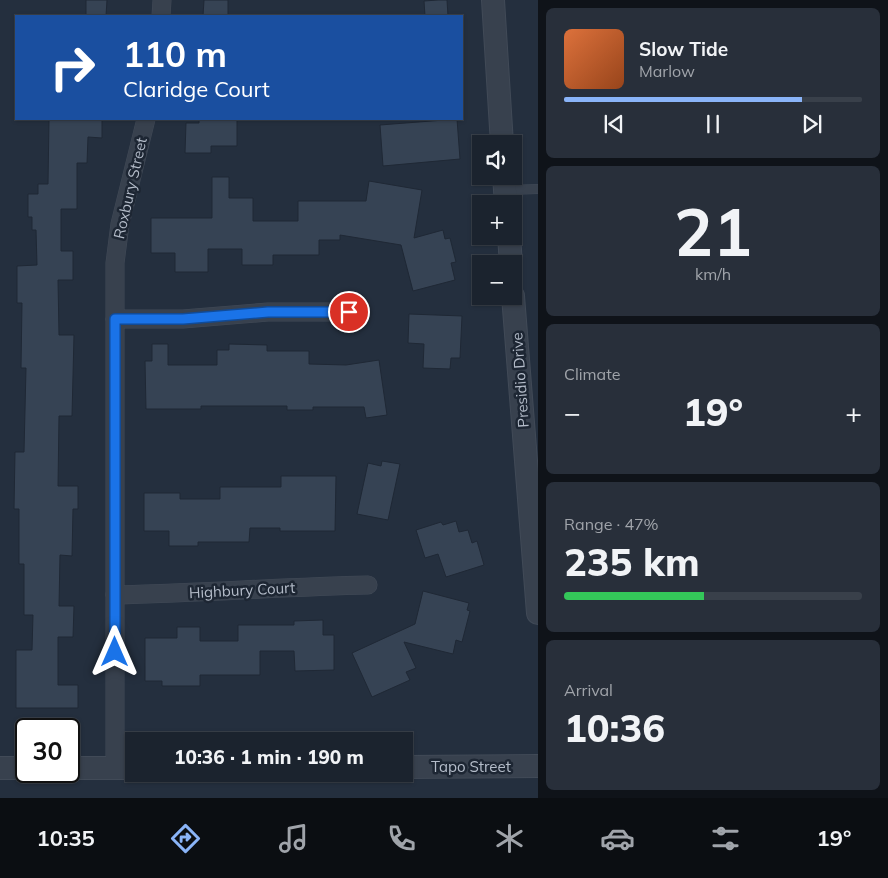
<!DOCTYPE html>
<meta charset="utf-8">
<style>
:root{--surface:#1b232e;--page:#282f3a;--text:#f1f3f6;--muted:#a0a4aa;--line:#39404a;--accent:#8ab4f8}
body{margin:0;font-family:Mulish,sans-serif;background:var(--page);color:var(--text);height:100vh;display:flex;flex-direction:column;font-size:19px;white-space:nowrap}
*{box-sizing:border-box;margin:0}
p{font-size:16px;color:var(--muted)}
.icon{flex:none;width:28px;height:28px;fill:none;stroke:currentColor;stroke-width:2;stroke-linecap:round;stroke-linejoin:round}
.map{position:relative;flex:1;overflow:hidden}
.panel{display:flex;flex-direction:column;gap:8px;padding:8px;background:#0f1319;width:350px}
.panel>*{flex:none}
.guide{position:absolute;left:15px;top:15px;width:448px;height:105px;border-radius:0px;box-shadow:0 1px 4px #0004,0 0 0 1px var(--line);background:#1a4fa0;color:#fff;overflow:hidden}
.controls{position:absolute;left:472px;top:135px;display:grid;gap:10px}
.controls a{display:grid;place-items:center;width:50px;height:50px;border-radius:0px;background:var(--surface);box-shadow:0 1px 4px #0004,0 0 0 1px var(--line);font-size:25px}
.speed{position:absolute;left:15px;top:718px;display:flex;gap:10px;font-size:25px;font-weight:700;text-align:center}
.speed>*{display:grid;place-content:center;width:65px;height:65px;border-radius:50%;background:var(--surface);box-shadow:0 1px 4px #0004,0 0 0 1px var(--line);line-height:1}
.speed .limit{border:2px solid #111;border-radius:8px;background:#fff;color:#111}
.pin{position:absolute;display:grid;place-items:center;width:42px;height:42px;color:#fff;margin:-21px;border:2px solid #fff;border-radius:50%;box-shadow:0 1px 5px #0007}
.me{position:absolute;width:55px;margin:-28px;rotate:0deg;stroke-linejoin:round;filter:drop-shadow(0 0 4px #0008)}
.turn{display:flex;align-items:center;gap:18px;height:105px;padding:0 25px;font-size:22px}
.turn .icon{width:65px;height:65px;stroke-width:2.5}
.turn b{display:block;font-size:35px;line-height:42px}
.big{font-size:38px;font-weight:800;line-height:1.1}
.panel .widget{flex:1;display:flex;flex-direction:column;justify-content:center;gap:8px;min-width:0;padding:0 18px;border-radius:8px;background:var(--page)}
.panel .dial{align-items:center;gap:0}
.dial b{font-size:65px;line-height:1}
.song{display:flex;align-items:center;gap:15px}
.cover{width:60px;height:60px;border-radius:8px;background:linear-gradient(135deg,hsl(20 70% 55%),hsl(20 70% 35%))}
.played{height:5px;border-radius:2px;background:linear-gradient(90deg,var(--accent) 80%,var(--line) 80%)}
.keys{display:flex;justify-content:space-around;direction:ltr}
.heat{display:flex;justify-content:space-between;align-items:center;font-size:28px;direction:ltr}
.charge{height:8px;border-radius:4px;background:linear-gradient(90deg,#34c759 47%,var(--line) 0)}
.trip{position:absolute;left:125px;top:732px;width:288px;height:50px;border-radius:0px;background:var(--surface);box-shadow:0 1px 4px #0004,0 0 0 1px var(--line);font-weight:800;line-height:50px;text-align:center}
.tab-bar{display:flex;height:80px;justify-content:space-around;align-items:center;background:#0b0e12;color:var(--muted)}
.tab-bar .icon{width:35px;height:35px}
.tab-bar .active{color:var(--accent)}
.tab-bar b{font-size:22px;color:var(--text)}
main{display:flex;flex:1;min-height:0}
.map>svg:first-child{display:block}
</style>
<main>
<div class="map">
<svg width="538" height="798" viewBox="0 0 538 798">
<rect width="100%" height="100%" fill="#242f3e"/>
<g fill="#364354" stroke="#1f2835">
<polygon points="86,0 107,0 106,16 86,16"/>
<polygon points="204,0 228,0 228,16 203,16"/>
<polygon points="438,0 447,0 448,16 425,16 424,1"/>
<polygon points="49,119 102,119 102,138 88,137 87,163 77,163 77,209 61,209 61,251 73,251 73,280 58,280 59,335 74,335 72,416 59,416 58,486 78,486 78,509 73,509 72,556 60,555 59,606 74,606 73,637 58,637 58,685 78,685 78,708 16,708 16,650 32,650 33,615 24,615 24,564 19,564 19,509 14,509 15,452 24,452 26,368 21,368 22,303 17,303 17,266 37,265 36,230 32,230 32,217 28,217 28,194 38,194 38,184 48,184"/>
<polygon points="199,119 237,119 237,146 211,146 211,153 185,153 186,123 199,123"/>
<polygon points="457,119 460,159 383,166 380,125"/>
<polygon points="212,177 229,177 229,198 253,198 253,221 298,221 298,201 366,201 369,181 422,190 414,238 443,230 445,239 450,238 456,262 451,263 455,280 413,291 401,245 340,235 340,240 319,240 319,255 273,255 273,265 242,265 242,249 208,249 208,272 175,272 175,253 151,253 151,218 212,218"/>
<polygon points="409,314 462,316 460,358 451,358 450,369 423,368 424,344 408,343"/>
<polygon points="152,344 168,344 168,365 217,365 217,350 229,350 229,344 267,345 267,351 309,351 309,364 346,365 379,360 387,415 366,418 364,407 313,407 313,410 287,410 287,406 201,406 201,409 146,409 145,361 152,361"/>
<polygon points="382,461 400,464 388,520 357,514 368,463 381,466"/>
<polygon points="281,476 336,476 335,531 280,531 280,528 250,528 249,542 198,542 198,546 169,546 169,531 144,531 144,493 180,493 180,499 220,499 220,487 281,487"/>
<polygon points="456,521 459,532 468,530 472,543 477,541 484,565 446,577 438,554 425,558 416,530 441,522 443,525"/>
<polygon points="423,591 469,603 467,610 470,611 462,642 456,640 453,654 404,642 416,668 406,672 410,680 372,697 352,653 415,624"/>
<polygon points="323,620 323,635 334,635 334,670 295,671 294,651 260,651 260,675 200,675 200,686 162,686 162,681 145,681 145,638 177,638 177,627 200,627 200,641 238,641 238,625 294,625 294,621"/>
</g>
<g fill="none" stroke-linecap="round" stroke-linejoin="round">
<g stroke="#414a57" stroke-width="10">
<polyline id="service" points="505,190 538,189"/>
</g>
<g stroke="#414a57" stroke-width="19">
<g id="minor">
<polyline points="161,16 162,0"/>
<polyline points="115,319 183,319 268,312 349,312"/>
<path d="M115,595C200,593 284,587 368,585"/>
<polyline points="115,768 115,263 120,224 146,119"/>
</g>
</g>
<g stroke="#414a57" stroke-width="24">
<g id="tertiary">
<polyline points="493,0 502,144"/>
<polyline points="504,176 506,204"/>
<polyline points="509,236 511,264"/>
<polyline points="513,296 538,613"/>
<polyline points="404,767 538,766"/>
<polyline points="0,768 26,768"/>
<polyline points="69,768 134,768"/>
</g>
</g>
<use href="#service" stroke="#38414e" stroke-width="9"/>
<use href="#minor" stroke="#38414e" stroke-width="18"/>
<use href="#tertiary" stroke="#38414e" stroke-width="22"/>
</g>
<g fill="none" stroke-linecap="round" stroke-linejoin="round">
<g stroke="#114b97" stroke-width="12">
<polyline id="route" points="115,652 115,319 183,319 268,312 349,312"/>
</g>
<use href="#route" stroke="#1a73e8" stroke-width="9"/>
</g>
<g text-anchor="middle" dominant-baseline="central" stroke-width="5" stroke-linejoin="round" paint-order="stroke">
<g font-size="15" fill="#b4bcc9" stroke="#1d2633">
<text transform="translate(130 188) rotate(-77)">Roxbury Street</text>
<text transform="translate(520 380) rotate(-94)">Presidio Drive</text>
<text transform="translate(242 590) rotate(-3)">Highbury Court</text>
<text x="471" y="766">Tapo Street</text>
</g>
</g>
</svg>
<div class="controls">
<a><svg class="icon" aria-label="sound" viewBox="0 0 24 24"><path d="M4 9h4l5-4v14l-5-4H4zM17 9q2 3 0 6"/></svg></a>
<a>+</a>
<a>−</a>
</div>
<div class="speed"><div class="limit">30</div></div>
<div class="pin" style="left:349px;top:312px;background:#d93025"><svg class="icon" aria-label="arrive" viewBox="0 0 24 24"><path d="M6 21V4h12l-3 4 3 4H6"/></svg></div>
<svg class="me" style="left:115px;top:652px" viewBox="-20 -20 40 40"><path d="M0-17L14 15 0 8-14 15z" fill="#1a73e8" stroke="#fff" stroke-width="4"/></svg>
<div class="trip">10:36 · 1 min · 190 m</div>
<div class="guide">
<div class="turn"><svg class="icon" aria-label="right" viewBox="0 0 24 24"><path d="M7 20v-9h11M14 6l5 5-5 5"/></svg><div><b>110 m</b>Claridge Court</div></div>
</div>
</div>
<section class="panel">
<div class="widget">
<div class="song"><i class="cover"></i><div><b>Slow Tide</b><p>Marlow</p></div></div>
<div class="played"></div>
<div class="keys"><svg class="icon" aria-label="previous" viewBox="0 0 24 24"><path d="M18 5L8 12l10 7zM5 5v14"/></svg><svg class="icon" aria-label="pause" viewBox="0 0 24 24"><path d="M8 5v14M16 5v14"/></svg><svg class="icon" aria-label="next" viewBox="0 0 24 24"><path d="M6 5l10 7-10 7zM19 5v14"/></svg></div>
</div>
<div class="widget dial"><b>21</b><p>km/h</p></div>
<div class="widget"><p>Climate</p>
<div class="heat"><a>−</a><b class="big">19°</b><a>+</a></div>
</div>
<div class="widget"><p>Range · 47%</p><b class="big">235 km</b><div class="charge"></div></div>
<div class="widget"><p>Arrival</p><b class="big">10:36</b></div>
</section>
</main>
<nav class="tab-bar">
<b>10:35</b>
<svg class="icon active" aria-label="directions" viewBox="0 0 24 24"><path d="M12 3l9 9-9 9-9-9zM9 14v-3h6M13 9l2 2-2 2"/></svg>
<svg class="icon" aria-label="music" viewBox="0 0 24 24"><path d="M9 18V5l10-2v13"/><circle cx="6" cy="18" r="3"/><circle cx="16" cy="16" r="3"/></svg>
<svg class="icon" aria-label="phone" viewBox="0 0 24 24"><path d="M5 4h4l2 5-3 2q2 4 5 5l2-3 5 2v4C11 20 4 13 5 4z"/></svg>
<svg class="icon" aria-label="climate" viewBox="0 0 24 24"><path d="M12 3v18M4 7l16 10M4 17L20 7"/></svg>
<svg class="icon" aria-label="car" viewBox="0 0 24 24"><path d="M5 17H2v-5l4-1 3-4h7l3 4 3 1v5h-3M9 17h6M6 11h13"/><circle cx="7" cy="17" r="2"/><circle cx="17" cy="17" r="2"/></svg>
<svg class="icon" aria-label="filters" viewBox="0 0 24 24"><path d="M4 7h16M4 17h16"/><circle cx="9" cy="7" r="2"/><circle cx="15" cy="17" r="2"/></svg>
<b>19°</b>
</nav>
